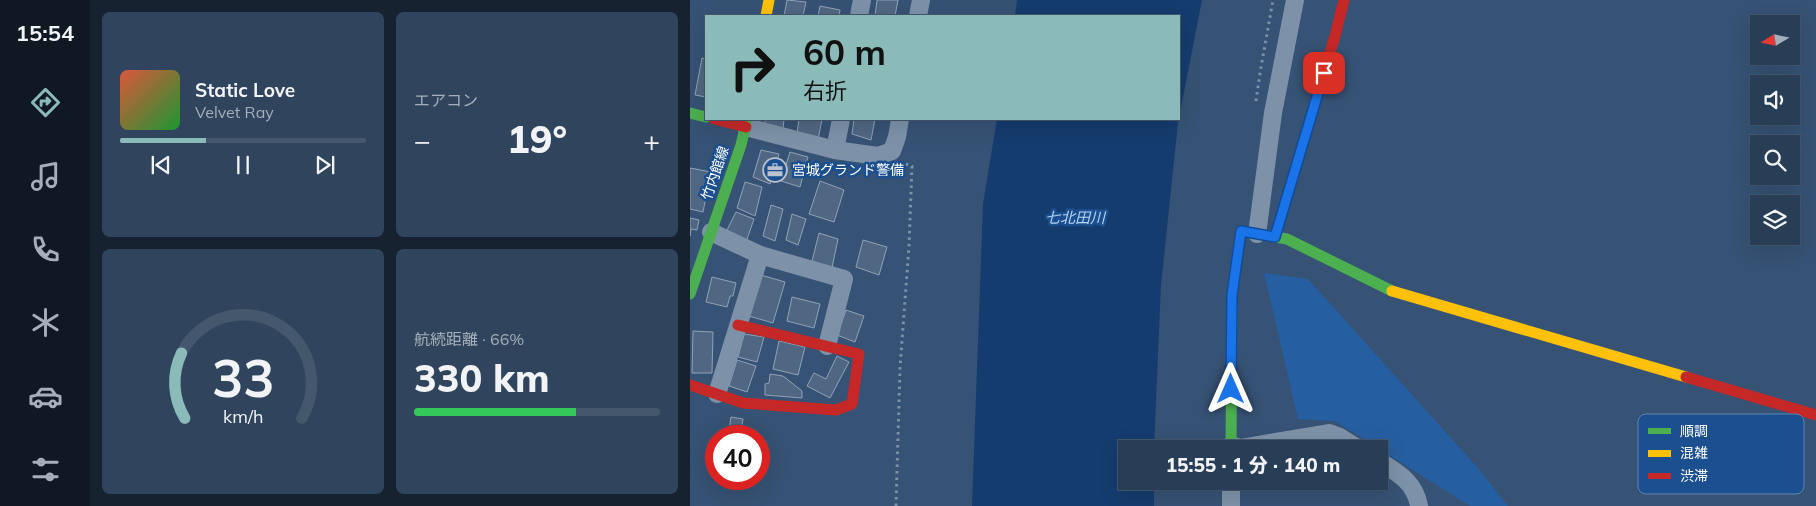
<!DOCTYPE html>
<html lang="ja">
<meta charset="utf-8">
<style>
:root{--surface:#283e57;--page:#30455d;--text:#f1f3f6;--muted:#a5aeba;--line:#44576d;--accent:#8bbbb9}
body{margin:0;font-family:Mulish,"Noto Sans JP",sans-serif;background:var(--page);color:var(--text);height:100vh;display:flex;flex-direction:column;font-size:19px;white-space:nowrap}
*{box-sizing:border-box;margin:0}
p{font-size:16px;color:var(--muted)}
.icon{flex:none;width:28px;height:28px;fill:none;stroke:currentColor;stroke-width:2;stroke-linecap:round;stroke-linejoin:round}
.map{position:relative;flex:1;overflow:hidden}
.drawer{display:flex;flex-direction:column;gap:12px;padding:12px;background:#162230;width:600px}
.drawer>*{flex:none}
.banner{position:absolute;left:15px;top:15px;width:475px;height:105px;border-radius:0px;box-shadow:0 5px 20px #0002,0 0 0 1px var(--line);background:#8bbbb9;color:#111;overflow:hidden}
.needle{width:32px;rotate:260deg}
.tools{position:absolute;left:1060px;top:15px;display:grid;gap:10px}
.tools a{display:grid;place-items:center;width:50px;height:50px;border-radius:0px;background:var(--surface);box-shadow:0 5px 20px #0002,0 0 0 1px var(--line);font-size:25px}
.speed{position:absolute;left:15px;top:425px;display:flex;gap:10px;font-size:25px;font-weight:700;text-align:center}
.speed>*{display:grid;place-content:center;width:65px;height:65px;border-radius:50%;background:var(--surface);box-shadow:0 5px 20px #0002,0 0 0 1px var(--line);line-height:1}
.speed .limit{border:8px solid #d22;background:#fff;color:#111}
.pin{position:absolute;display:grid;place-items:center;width:42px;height:42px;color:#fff;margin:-21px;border-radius:10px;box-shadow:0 2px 8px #0006}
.me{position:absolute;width:55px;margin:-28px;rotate:0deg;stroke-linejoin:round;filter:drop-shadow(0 0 4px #0008)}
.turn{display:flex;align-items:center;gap:18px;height:105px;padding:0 15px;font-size:22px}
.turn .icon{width:65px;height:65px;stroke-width:2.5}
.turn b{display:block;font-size:35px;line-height:42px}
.big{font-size:38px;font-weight:800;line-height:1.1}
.drawer .widget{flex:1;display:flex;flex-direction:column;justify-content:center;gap:8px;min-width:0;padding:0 18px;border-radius:8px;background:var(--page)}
.drawer .dial{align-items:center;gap:0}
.dial svg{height:130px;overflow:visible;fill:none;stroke:var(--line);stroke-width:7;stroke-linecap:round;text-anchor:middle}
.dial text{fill:var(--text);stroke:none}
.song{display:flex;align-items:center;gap:15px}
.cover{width:60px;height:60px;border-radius:8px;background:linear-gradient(135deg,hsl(10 70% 55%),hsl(130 70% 35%))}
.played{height:5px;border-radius:2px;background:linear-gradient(90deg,var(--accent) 35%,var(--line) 35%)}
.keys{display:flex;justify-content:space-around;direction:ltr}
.heat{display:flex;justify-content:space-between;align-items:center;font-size:28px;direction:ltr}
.charge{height:8px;border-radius:4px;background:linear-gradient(90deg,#34c759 66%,var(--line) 0)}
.drawer .tiles{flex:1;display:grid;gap:12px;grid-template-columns:repeat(2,1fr)}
.trip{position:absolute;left:428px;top:440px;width:270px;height:50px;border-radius:0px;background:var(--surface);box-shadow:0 5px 20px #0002,0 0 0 1px var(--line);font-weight:800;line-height:50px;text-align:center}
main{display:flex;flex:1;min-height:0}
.dock{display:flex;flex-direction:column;width:90px;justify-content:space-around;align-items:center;background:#101923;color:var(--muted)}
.dock .icon{width:35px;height:35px}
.dock .on{color:var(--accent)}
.dock b{font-size:22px;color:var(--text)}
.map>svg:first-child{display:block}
</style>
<main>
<nav class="dock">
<b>15:54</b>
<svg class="icon on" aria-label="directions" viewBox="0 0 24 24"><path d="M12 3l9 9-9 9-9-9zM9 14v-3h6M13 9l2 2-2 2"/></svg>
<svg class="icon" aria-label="music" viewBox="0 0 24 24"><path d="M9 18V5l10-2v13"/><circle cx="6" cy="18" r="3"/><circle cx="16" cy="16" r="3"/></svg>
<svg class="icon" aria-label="phone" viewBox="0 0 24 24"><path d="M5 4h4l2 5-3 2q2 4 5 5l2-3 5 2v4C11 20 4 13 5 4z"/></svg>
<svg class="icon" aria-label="climate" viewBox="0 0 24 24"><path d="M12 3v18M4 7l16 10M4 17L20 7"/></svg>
<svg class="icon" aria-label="car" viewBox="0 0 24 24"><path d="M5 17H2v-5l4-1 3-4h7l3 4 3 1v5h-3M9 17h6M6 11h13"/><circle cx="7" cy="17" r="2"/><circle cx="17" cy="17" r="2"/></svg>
<svg class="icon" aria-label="filters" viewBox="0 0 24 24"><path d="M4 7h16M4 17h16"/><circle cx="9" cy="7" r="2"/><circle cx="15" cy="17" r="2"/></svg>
</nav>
<section class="drawer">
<div class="tiles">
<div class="widget">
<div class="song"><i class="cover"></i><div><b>Static Love</b><p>Velvet Ray</p></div></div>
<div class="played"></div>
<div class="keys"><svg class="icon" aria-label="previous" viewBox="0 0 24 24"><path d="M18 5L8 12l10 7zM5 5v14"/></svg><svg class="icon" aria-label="pause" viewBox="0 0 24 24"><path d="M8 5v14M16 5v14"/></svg><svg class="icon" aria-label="next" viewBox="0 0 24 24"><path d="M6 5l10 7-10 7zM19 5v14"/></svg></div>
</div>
<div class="widget"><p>エアコン</p>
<div class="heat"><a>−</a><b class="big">19°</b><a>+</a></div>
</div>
<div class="widget dial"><svg viewBox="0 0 100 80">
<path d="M14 69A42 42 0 1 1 86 69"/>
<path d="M14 69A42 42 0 0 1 12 29" stroke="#8bbbb9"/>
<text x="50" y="56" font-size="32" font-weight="700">33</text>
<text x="50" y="72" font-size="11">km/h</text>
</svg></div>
<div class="widget"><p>航続距離 · 66%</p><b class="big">330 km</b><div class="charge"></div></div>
</div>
</section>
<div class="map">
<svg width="1126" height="506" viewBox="0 0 1126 506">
<rect width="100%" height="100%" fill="#365274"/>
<polygon fill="#265fa1" points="574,273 618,279 788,468 818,506 780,506 645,421 608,419"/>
<polygon fill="#153c6e" points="327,0 512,0 488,123 471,285 464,449 436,449 436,481 464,481 464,506 282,506 293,204 307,119 489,119 489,16 325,16"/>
<g fill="#506783" stroke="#92a2b6">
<polygon points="97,0 116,2 113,16 94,16"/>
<polygon points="187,0 208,0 205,16 185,16"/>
<polygon points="130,6 150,10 149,16 128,16"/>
<polygon points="12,58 16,59 16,97 5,95"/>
<polygon points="76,119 94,119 93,130 74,125"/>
<polygon points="109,119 132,119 128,140 107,134"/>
<polygon points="164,119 185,119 181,140 162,134"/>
<polygon points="71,150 89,154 80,184 63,177"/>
<polygon points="100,152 118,157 110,187 91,181"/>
<polygon points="0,168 21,172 13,212 0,209"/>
<polygon points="130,181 154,190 144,222 119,214"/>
<polygon points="55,182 72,187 65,216 47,208"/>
<polygon points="81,205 93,209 85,241 73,236"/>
<polygon points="46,212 64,219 56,242 41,237 37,230"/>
<polygon points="102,214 116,219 108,245 96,240"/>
<polygon points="0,218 9,220 7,230 1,229 0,236"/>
<polygon points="129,233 148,239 142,268 122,261"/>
<polygon points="173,240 197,247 189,275 166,267"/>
<polygon points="71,275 95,282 83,323 59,316"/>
<polygon points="22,277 46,283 43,296 40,296 37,307 16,302"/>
<polygon points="102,297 130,304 124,328 97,321"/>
<polygon points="156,310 174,316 165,342 147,335"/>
<polygon points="3,331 23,332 22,373 2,373"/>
<polygon points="54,334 74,337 67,362 48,357"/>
<polygon points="89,341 115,347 108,375 83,369"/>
<polygon points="147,356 159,362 140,398 117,386 124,373 136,379"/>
<polygon points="47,360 66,366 57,392 39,386"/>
<polygon points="80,374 93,376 112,391 112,398 75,395 75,384 79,383"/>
<polygon points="41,417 53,419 50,436 38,436"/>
</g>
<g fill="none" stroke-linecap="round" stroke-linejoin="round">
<g stroke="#7d92a8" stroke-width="3" stroke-dasharray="2.5 4" stroke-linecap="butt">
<polyline points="566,101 570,73 583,0"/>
<polyline points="206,506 210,368 219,246 222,166 212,163"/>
</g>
<g stroke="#7d92a8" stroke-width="18">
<polyline points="169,16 172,0"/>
<polyline points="228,16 231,0"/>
<polyline points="56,127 145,150 188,156 202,151 207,137 210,119"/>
<polyline points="145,150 151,119"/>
<polyline points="21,232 70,255"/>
<polyline points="567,234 583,113 605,0"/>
<polyline points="27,394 70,255 154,279 137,346"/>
<polyline points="541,445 550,448 639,433 650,437 669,449"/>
<path d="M689,461C708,473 725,482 729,506"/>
<polyline points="541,481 541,506"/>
</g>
<g stroke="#4caf50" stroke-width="11">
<polyline points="0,113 16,117"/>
<polyline points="0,294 51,145 57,119"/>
<polyline points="541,449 542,295 551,231 597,239 702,291"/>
</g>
<g stroke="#ffc107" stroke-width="11">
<polyline points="76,16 79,0"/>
<polyline points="702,291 996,377"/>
</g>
<g stroke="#c62828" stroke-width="11">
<polyline points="24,119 56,127"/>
<polyline points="585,237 645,36 654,0"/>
<polyline points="996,377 1126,415"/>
<polyline points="0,385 53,403 146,410 162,404 169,354 48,325"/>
</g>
</g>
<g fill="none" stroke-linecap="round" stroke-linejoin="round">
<g stroke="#114b97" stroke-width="12">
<polyline id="route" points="541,389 542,295 551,231 585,237 634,73"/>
</g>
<use href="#route" stroke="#1a73e8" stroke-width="9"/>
</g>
<defs>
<g id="office-ring" transform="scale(1.25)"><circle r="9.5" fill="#1b4f8f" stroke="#b9c2ce" stroke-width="1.5"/><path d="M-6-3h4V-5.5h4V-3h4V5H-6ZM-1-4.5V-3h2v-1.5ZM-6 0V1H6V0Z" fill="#b9c2ce"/></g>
</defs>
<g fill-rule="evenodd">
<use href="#office-ring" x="85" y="170"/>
</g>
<g text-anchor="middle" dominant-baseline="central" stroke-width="5" stroke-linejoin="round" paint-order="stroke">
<g font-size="14" fill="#fff" stroke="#1b4f8f" text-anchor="start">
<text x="102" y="170">宮城グランド警備</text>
</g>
<g font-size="14" fill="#fff" stroke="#1b4f8f">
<text transform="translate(25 173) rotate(-71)">竹内館線</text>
</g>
<g font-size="15" font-style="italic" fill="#b5d3f5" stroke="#1b4f8f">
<text x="385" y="217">七北田川</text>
</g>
</g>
<rect x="948" y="414" width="166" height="80" rx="8" fill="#1b4f8f" stroke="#5f84b1" stroke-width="1"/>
<rect x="958" y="428" width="23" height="6" fill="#4caf50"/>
<rect x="958" y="450" width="23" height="7" fill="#ffc107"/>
<rect x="958" y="473" width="23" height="6" fill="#c62828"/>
<g font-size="14" fill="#fff">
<text x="990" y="436">順調</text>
<text x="990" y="458">混雑</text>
<text x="990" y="481">渋滞</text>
</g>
</svg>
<div class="tools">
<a><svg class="needle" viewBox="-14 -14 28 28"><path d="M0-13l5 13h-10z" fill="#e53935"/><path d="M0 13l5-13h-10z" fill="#a5aeba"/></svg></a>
<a><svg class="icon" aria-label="sound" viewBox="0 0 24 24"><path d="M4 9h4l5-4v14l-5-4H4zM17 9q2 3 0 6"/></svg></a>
<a><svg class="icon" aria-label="search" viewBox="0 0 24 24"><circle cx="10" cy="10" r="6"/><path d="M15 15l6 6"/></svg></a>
<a><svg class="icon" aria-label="layers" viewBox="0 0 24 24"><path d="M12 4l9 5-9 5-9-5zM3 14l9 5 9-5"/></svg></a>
</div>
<div class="speed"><div class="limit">40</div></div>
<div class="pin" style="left:634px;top:73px;background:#d93025"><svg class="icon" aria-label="arrive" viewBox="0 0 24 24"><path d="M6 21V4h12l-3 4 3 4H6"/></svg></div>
<svg class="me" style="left:541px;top:389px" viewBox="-20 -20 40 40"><path d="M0-17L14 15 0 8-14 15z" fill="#1a73e8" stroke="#fff" stroke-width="4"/></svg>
<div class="trip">15:55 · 1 分 · 140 m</div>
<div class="banner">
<div class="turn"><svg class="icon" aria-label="right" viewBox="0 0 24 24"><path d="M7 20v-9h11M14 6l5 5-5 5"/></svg><div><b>60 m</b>右折</div></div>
</div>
</div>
</main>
